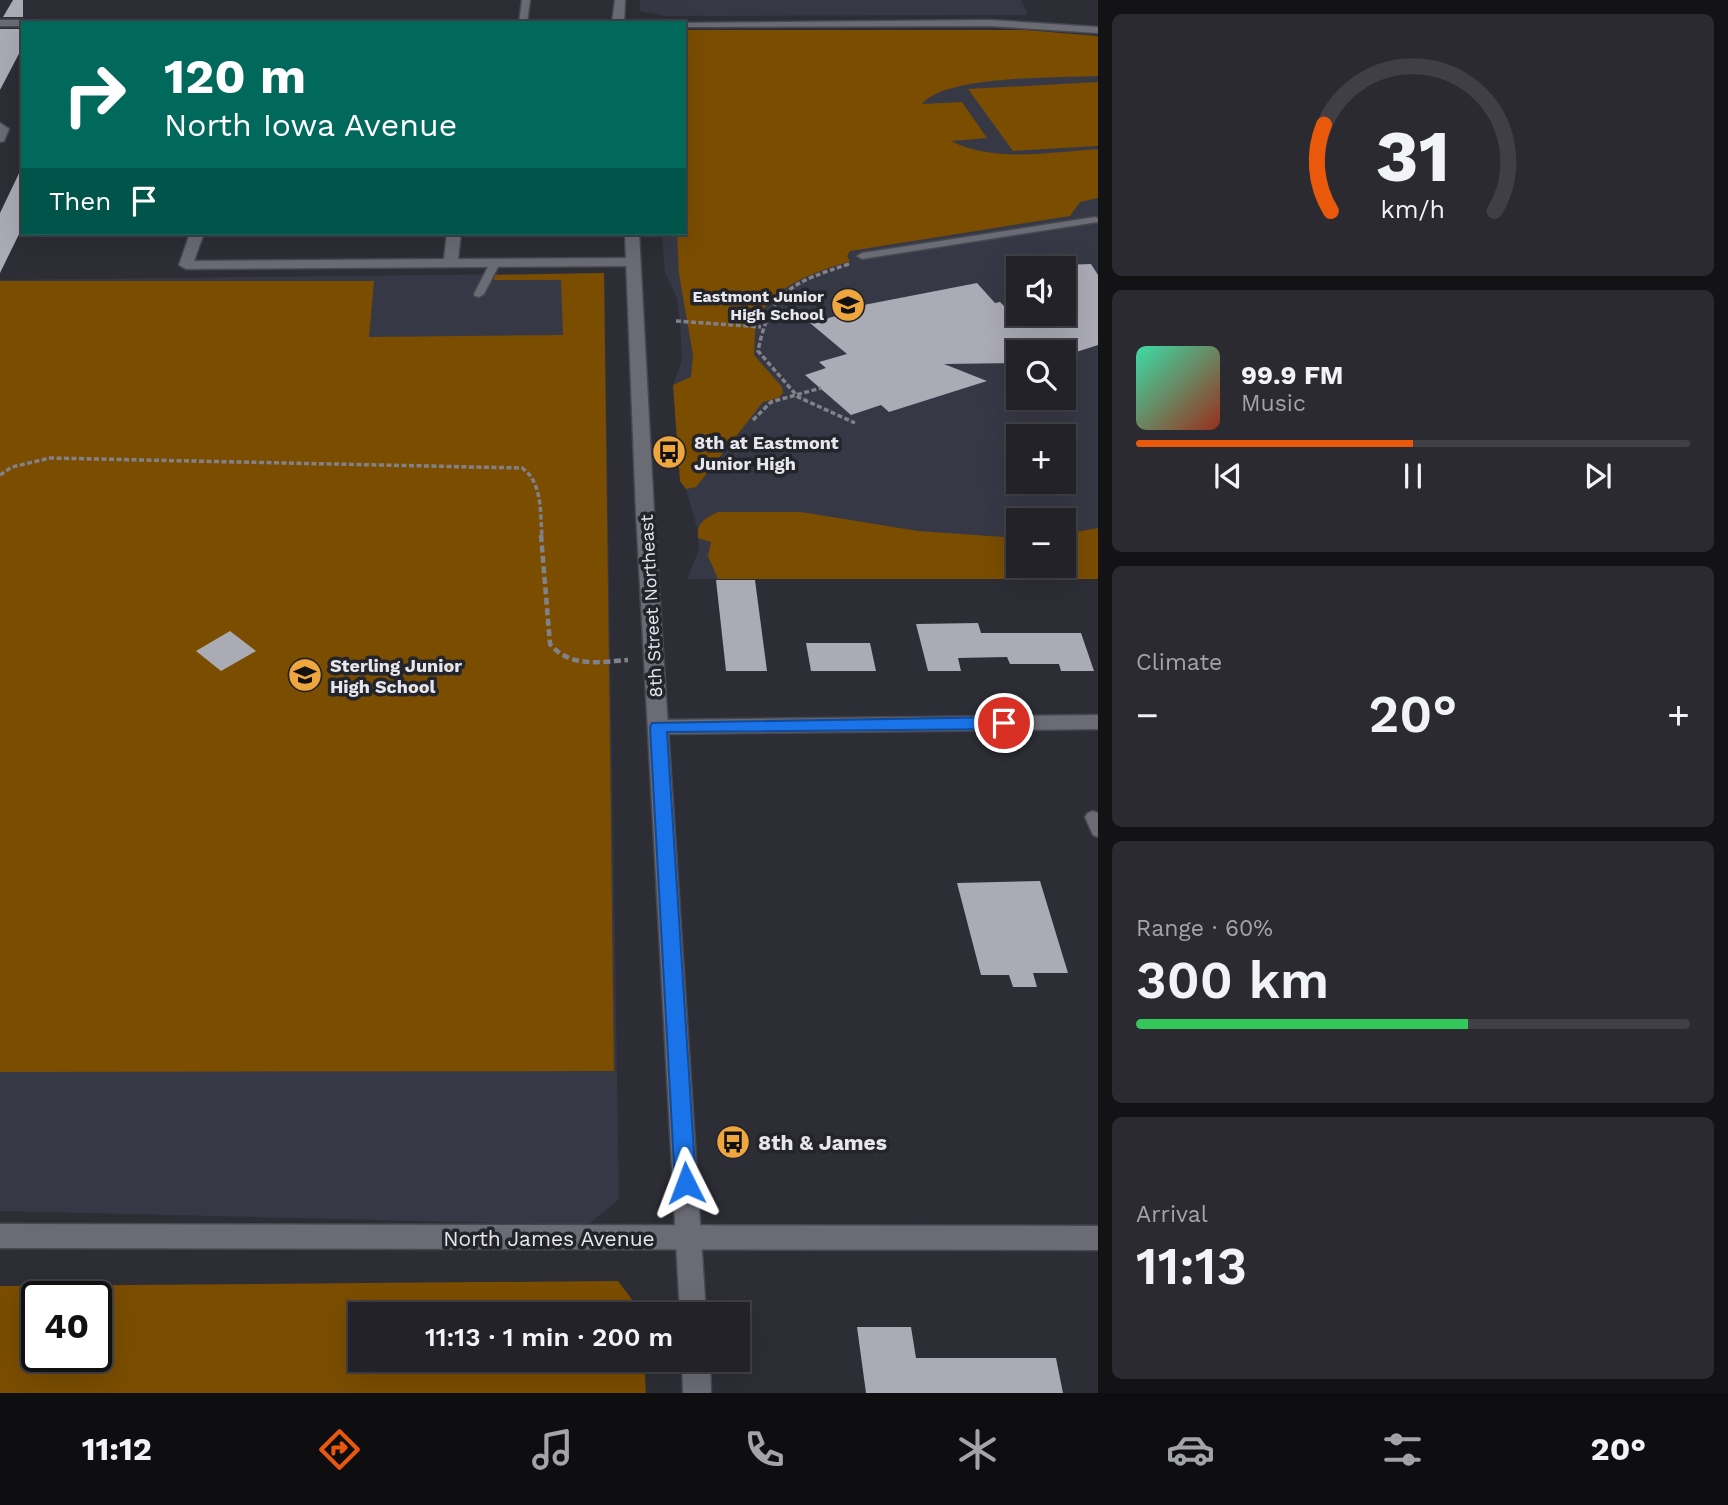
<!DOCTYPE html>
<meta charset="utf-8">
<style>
:root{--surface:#222228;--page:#2a2a30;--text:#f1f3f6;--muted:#a2a4a8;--line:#3f3f45;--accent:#ea580c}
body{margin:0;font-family:"Work Sans",sans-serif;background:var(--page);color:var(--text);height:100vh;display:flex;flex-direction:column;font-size:26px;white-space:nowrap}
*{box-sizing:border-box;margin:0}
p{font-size:23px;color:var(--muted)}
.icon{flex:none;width:38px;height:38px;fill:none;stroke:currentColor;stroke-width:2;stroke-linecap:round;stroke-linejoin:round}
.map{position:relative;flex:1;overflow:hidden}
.side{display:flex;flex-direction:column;gap:14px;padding:14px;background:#131316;width:630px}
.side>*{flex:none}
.hud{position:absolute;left:21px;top:21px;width:665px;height:214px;border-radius:0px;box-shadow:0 7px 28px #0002,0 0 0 2px var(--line);background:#00695c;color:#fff;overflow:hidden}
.controls{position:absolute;left:1006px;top:256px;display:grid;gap:14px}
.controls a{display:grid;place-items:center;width:70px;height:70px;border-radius:0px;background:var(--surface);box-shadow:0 7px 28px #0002,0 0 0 2px var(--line);font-size:35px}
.speed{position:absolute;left:21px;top:1281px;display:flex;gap:14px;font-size:35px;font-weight:700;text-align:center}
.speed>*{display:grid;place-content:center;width:91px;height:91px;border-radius:50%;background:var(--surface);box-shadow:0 7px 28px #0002,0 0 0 2px var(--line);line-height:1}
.speed .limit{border:4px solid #111;border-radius:10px;background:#fff;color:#111}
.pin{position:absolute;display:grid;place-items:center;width:60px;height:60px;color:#fff;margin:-30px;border:4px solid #fff;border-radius:50%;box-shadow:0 2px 7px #0007}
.me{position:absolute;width:77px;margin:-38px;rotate:357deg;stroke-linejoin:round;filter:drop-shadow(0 0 5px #0008)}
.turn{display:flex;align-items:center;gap:24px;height:147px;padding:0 28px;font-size:32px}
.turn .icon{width:91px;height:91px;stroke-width:2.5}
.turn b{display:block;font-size:49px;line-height:60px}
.then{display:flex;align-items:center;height:66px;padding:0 28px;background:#0003;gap:14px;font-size:26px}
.big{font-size:52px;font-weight:600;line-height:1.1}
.side .tile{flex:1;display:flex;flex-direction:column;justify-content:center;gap:10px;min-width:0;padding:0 24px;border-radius:10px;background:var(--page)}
.side .dial{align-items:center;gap:0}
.dial svg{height:182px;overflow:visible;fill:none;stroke:var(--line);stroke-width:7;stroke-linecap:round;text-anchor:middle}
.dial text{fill:var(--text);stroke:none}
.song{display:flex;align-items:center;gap:21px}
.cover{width:84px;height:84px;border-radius:10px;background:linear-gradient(135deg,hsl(160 70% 55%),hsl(10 70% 35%))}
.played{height:7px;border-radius:4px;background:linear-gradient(90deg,var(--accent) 50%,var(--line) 50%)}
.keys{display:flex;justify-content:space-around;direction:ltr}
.heat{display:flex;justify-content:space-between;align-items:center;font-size:38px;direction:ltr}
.charge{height:10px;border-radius:5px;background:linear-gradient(90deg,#34c759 60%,var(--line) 0)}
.trip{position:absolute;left:348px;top:1302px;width:402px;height:70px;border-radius:0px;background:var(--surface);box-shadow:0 7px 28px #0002,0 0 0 2px var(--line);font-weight:600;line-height:70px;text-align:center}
.dock{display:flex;height:112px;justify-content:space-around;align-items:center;background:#0e0e10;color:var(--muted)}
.dock .icon{width:49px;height:49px}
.dock .active{color:var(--accent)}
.dock b{font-size:32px;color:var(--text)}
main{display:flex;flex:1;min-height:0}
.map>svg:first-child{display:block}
</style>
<main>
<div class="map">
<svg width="1098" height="1393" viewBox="0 0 1098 1393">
<rect width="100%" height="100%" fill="#2d2d36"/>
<g fill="#373845" fill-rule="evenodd">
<polygon points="640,0 1021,0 1028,15 665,16 640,11"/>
<path d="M684,30H1024L1098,36V579H687L699,550L697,528L686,489L680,481L673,385L682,360L680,321L677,298L665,273L662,233H684ZM1018,268H1064V313H1018ZM1018,352H1064V397H1018ZM1018,436H1064V481H1018ZM1018,520H1064V565H1018Z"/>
<polygon points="604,273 619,1199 588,1225 0,1211 0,280"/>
</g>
<g fill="#7a4d01" fill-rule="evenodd">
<path d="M684,30H1024L1098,36V76C1060,78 945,75 922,104L962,102L987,138L951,141C994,163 1051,152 1098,149V198L1080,202L1070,216L850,251L847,256L850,261C817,272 771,285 757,322C754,331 755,345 754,355L782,387L783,393L778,398L763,402L696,487L686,489L680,481L673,385L691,377L693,355L679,274L677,233H684Z"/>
<polygon points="1098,82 1098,146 1013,151 968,89"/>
<polygon points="604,273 614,1071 0,1072 0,281 374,281 369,337 563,335 561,280 494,280 495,275"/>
<path d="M718,512H801L918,531L1018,538V565H1064V534L1098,528V579H718L708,556L711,542L698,538C697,522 704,519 718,512Z"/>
<path d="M618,1281L643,1314H360V1360H644L646,1393H0V1286ZM37,1297H96V1356H37Z"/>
</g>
<g fill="#ababb6">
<polygon points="13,0 23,0 23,17 3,17"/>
<polygon points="0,29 23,29 23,46 0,90"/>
<polygon points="23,165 23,226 0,273 0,213"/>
<polygon points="1091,264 1098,275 1098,345 1064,356 1064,352 1018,352 1018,363 944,364 987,381 889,412 881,405 851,415 805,375 826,368 819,362 847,354 810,323 847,313 843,309 977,283 995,303 1000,302 1011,313 1064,313 1064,265"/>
<polygon points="716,580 755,580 767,671 726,671"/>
<polygon points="978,623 981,633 1081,633 1094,671 1061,671 1059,664 1010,664 1007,657 958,658 961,671 928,671 916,624"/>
<polygon points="230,631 256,651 221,671 196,651"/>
<polygon points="806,643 870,643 876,671 811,671"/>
<polygon points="1040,881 1068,973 1033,973 1037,987 1013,987 1009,975 981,975 957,883"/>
<polygon points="857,1327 911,1327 916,1358 1056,1358 1063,1393 866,1393"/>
</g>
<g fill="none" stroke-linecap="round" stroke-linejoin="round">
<g stroke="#47484f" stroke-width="3">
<g id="service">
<polygon points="522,0 530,0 527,23 519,23"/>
<polygon points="1095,217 1098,218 1098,222 862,259 857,256 862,253"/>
<polygon points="495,260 500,263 484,294 479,297 475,296 474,294 490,263"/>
<polygon points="1093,811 1098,813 1098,837 1093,835 1085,817 1088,813"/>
</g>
</g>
<g stroke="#47484f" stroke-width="3">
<g id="minor">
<polygon points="0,20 23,20 28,23 23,23 23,26 0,26"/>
<polygon points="0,123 9,129 4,141 0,142"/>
<polygon points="190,233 204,233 194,261 444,259 447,233 461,233 458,259 634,258 641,262 634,266 186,269 179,265"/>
<polygon points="1098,715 1098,729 658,734 648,727 658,720"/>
<polygon points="0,1224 1098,1226 1098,1250 0,1248"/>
</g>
</g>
<g stroke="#47484f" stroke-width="3">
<g id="tertiary">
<polygon points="615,0 625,0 624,23 612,23"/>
<polygon points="989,20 1098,27 1098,33 989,26 684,27 684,23 679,23"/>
<polygon points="625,233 639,233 654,512 706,1314 680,1314 636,512"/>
<polygon points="682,1360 710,1360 711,1393 683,1393"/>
</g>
</g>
<g stroke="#818189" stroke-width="3.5" stroke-dasharray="5 2.5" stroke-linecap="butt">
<path d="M849,264C794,282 770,290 758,351L798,397L855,423"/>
<polyline points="676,321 761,327"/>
<polyline points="753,420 771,402 821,388"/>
<path d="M0,475L12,467L50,458L522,468C543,482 540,514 542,537"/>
</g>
<path stroke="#818189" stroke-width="4.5" stroke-dasharray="7 3.5" stroke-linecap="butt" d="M541,535L550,644C570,668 600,662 628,660"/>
<use href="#service" fill="#6a6b74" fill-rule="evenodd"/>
<use href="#minor" fill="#6a6b74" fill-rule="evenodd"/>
<use href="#tertiary" fill="#6a6b74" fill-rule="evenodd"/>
</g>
<polygon fill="#1a73e8" stroke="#114b97" stroke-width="2" points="1004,717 1012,723 1004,729 667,732 696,1183 693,1190 686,1192 678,1190 675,1183 650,727 652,723"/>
<defs>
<g id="school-disc" transform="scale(1.75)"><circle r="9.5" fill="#f0a63e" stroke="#23242c"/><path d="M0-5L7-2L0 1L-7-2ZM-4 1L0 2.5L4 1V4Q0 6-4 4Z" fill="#111"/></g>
<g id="bus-disc" transform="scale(1.75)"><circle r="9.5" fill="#f0a63e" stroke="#23242c"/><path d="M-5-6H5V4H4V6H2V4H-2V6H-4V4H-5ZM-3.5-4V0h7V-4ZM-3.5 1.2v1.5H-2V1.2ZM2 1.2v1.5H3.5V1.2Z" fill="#111"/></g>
</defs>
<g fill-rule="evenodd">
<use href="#school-disc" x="848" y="305"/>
<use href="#bus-disc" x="669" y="452"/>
<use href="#school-disc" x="305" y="675"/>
<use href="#bus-disc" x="733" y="1142"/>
</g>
<g text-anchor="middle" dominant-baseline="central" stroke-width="7" stroke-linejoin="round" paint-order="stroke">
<g font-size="16" font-weight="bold" fill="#e6e6ec" stroke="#23242c" text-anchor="end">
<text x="824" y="296">Eastmont Junior<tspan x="824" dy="18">High School</tspan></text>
</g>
<g font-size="18" font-weight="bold" fill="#e6e6ec" stroke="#23242c" text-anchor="start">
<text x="694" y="442">8th at Eastmont<tspan x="694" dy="21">Junior High</tspan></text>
<text x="330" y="665">Sterling Junior<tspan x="330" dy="21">High School</tspan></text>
</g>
<g font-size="18" fill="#e6e6ec" stroke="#23242c">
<text transform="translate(651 606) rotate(-93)">8th Street Northeast</text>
</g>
<g font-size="21" font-weight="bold" fill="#e6e6ec" stroke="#23242c" text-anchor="start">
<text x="758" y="1142">8th &amp; James</text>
</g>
<g font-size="21" fill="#e6e6ec" stroke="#23242c">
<text x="549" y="1238">North James Avenue</text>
</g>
</g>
</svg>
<div class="controls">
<a><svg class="icon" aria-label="sound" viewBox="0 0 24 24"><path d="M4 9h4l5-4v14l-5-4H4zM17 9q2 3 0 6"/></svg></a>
<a><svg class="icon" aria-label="search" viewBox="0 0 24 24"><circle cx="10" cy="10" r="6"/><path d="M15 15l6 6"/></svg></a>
<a>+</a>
<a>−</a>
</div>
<div class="speed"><div class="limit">40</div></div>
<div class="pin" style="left:1004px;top:723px;background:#d93025"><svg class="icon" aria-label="arrive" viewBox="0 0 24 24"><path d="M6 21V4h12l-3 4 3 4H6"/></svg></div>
<svg class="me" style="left:686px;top:1183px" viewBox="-20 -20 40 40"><path d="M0-17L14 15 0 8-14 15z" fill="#1a73e8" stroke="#fff" stroke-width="4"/></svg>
<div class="trip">11:13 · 1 min · 200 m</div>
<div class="hud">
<div class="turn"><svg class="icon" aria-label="right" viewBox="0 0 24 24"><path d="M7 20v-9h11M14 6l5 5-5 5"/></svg><div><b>120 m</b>North Iowa Avenue</div></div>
<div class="then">Then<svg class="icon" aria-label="arrive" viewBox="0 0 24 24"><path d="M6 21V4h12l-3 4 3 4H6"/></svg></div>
</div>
</div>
<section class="side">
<div class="tile dial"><svg viewBox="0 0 100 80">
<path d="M14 69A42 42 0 1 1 86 69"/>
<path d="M14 69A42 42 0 0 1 11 31" stroke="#ea580c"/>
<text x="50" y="56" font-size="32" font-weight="700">31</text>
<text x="50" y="72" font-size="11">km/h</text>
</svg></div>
<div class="tile">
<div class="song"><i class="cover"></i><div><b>99.9 FM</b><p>Music</p></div></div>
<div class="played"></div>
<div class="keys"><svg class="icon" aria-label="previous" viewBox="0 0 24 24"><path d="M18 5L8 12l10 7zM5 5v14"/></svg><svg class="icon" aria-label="pause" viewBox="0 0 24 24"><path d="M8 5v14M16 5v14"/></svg><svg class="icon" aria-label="next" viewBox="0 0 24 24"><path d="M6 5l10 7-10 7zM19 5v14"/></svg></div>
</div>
<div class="tile"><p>Climate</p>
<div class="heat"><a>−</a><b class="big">20°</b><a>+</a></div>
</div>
<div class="tile"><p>Range · 60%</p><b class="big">300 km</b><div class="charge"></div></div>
<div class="tile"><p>Arrival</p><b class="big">11:13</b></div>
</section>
</main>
<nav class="dock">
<b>11:12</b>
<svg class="icon active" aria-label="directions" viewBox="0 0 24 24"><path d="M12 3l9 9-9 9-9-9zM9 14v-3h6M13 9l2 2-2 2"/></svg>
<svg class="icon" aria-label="music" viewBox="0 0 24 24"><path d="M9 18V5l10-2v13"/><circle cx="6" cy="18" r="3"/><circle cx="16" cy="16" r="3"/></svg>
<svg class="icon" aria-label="phone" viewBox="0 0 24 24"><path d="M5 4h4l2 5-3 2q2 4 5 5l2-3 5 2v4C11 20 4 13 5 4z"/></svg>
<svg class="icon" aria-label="climate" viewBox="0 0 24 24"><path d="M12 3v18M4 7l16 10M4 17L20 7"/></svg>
<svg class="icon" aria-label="car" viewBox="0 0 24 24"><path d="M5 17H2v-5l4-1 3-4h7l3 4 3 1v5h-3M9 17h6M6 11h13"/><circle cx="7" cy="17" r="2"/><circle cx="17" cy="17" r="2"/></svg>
<svg class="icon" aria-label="filters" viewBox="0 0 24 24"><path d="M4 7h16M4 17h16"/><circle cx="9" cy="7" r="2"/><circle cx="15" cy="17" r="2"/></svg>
<b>20°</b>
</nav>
